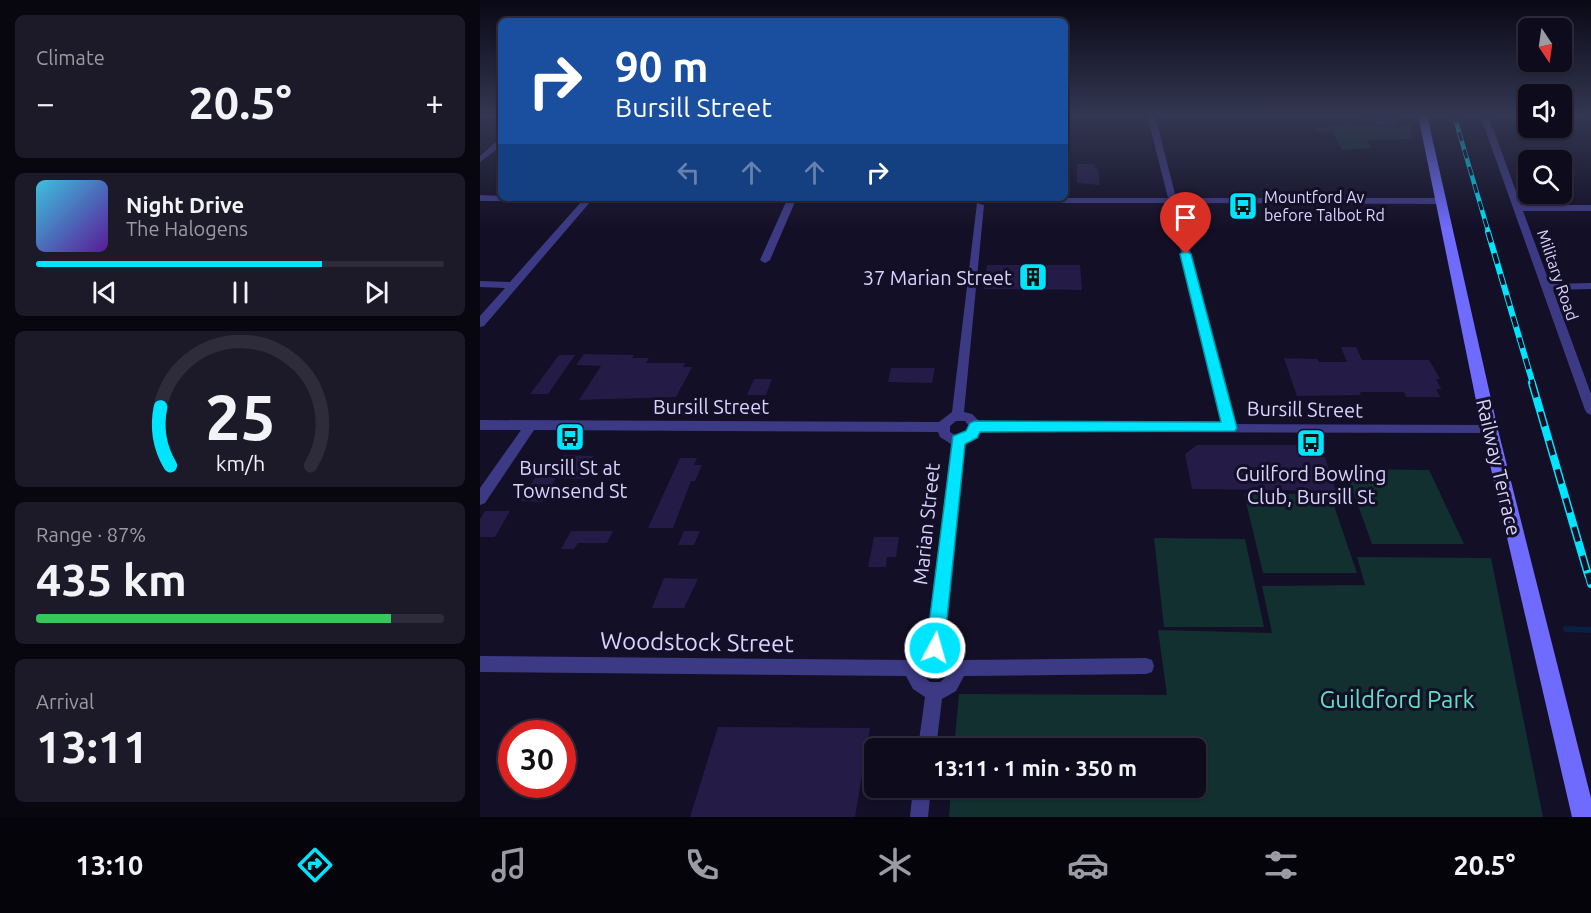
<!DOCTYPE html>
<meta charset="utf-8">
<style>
:root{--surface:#0e0b1c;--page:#1c1929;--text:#f1f3f6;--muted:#9b9ba3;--line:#2e2b3b;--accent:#00e5ff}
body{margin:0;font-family:Ubuntu,sans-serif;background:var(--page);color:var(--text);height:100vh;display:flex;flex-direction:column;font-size:22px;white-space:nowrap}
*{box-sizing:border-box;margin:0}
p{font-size:20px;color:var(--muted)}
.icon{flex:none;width:33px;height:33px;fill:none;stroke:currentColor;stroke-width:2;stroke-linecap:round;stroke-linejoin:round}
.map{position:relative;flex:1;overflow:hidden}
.sheet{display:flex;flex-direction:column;gap:15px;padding:15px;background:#08060f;width:480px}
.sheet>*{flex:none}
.guide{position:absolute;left:18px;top:18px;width:570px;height:183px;border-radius:9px;box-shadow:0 2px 4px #0004,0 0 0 2px var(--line);background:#1a4fa0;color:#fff;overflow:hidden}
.needle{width:39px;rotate:167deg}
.tools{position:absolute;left:1038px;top:18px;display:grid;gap:12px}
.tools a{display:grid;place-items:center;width:54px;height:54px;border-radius:9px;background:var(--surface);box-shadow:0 2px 4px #0004,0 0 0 2px var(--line);font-size:30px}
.speed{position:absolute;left:18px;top:720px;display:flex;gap:12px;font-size:30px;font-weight:700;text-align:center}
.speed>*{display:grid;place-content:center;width:78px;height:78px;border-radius:50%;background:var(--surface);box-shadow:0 2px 4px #0004,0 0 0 2px var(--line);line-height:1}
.speed .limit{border:9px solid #d22;background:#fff;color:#111}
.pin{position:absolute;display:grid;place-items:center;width:51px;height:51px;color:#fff;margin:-62px -26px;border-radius:50% 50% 50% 0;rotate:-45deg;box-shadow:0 0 6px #0007}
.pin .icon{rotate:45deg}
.me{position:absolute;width:66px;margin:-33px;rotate:6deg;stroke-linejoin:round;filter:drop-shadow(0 0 4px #0008)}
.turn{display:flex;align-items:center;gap:21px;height:126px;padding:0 18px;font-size:27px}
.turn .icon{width:78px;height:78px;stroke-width:2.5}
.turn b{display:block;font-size:42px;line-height:51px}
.lanes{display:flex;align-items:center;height:57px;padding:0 18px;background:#0003;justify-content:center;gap:30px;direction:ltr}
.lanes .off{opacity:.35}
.big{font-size:45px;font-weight:700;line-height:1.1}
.sheet .widget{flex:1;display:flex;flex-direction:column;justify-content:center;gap:9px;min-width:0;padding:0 21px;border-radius:9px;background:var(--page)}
.sheet .dial{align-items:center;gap:0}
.dial svg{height:156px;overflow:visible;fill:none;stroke:var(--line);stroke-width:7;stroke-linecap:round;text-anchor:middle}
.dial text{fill:var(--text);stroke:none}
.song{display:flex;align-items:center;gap:18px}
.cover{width:72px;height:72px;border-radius:9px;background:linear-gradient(135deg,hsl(190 70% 55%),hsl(270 70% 35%))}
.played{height:6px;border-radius:3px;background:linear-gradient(90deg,var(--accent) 70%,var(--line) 70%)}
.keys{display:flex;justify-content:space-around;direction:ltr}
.heat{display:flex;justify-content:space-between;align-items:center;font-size:33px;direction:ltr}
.charge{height:9px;border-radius:4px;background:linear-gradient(90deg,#34c759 87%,var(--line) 0)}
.trip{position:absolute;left:384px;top:738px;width:342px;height:60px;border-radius:9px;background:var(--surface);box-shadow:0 2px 4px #0004,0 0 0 2px var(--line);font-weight:700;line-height:60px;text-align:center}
.menu{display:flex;height:96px;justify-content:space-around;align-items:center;background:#06040b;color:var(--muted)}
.menu .icon{width:42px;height:42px}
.menu .on{color:var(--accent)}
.menu b{font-size:27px;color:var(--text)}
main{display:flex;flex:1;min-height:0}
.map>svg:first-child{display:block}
</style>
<main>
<section class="sheet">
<div class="widget"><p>Climate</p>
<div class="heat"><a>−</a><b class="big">20.5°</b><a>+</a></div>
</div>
<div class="widget">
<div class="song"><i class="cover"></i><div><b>Night Drive</b><p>The Halogens</p></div></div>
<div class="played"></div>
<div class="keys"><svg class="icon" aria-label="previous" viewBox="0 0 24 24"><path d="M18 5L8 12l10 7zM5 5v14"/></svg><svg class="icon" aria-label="pause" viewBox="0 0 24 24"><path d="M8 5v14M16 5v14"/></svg><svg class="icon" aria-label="next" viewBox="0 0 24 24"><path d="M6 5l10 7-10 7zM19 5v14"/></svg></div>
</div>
<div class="widget dial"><svg viewBox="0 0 100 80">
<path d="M14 69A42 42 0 1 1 86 69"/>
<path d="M14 69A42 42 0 0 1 9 39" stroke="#00e5ff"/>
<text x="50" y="56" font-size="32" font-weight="700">25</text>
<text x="50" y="72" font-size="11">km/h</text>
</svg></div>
<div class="widget"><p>Range · 87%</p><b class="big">435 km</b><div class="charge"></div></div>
<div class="widget"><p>Arrival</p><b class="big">13:11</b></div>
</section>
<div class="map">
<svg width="1111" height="817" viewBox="0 0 1111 817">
<rect width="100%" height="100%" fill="#130f26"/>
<g fill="#12302f">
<polygon points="867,124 922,128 921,125 930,125 932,139 887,140 892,148 862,150 852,130 841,132 836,129"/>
<polygon points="865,469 949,470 984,544 892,544"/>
<polygon points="764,494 850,494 877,573 783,573"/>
<polygon points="674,538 765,539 784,627 684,627"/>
<polygon points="877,557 1011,558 1063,817 469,817 471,788 716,788 716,748 474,748 479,694 687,695 678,630 792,633 782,586 885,585"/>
</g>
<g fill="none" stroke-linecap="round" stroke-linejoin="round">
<polyline stroke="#0a1f44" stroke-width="6" points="1086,629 1111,630"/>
</g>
<g fill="#241b47">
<polygon points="885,115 920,115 915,127 885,121"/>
<polygon points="597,164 614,164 615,168 618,169 620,185 597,183"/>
<polygon points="507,265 600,265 602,290 504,289"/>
<polygon points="861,347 876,347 882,360 949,360 960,379 956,379 961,389 956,389 960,397 926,397 924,392 880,392 881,395 817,396 804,358 837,359 839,362 867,362"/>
<polygon points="104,354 154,355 152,358 169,358 166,363 205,363 203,367 212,367 196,397 99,400 121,366 96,365"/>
<polygon points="79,355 95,355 68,394 50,394"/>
<polygon points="411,368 455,368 452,383 408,382"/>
<polygon points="274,379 292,379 286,395 267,395"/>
<polygon points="717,445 816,445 819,457 845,457 856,491 712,489 705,454"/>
<polygon points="84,455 114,456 112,458 116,458 104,479 76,478 62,502 40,501 66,461 80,462"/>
<polygon points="200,458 217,458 214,465 222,465 215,481 211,481 193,528 168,528"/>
<polygon points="5,511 30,511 15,537 0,537 0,519"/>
<polygon points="91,531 133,531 127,543 98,543 94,549 81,549"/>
<polygon points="204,531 220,531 214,545 198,545"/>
<polygon points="394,537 419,537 416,557 407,557 406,567 388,567"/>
<polygon points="184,578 218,579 204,608 172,608"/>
<polygon points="238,727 390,728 375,817 210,817"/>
</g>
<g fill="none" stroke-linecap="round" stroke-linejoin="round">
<g fill="#3d3a85" fill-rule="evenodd">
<path d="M667,115H675L696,198H960L964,201L960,204L698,203L755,424L1010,425L1014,427L1016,430L1014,433L500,432L492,441L484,443L464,642L476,649L482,660L666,658L672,660L674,666L672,672L666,674L484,676L476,691L462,699L456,748H438L445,697L433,689L426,676L0,672V656L428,660L434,649L448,642L471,444L460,437L458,432L54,430L5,503L0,505V488L41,430H0V420L459,422L472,412L497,203L504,205L484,412L492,414L500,422L743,424L689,203H512L508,200L510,198H688ZM476,421H485L488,425V429L484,433L475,435L470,432V426ZM450,657H460L468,665V675L460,682H450L442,675V665Z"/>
<polygon points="1000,115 1008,115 1041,205 1111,205 1111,211 1043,211 1070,284 1111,283 1111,289 1073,290 1111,394 1111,415 1107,413 1105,410"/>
<polygon points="18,140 21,140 21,146 0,162 0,156"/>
<polygon points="0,195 21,196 21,198 493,198 495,200 491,203 315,202 290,260 285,263 280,260 306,202 111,201 4,326 0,327 0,316 25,288 0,287 0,281 30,282 102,201 0,201"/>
<polygon points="433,788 451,788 448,817 430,817"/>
</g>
<polygon fill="#6f6bff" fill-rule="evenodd" points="938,115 947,115 1018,430 1111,798 1111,817 1092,817 1002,430"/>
<g stroke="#00e5ff" stroke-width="4.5">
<polyline id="rail-far3" points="974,115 1009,234"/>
</g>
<g stroke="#00e5ff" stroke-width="6">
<polyline id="rail-far2" points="1008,232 1053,384"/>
</g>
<g stroke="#00e5ff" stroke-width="8">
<polyline id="rail-far1" points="1052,383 1108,575"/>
</g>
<g stroke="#00e5ff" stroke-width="8">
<polyline id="rail" points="1108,573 1111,584"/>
</g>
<use href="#rail-far3" stroke="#130f26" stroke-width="3" stroke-dasharray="9" stroke-linecap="butt"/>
<use href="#rail-far2" stroke="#130f26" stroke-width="4" stroke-dasharray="11" stroke-linecap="butt"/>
<use href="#rail-far1" stroke="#130f26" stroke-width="5" stroke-dasharray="15" stroke-linecap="butt"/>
<use href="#rail" stroke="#130f26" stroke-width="6" stroke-dasharray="19" stroke-linecap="butt"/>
</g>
<linearGradient id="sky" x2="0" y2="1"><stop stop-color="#0a0815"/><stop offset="0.5" stop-color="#333752"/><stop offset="1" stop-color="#333752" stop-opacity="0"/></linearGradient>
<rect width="1111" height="230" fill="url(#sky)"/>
<polygon fill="#00e5ff" stroke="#0095a6" stroke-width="1.5" points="706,251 711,254 757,428 755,431 500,432 497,438 485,444 464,648 462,654 455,657 449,654 446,648 473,436 486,431 490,423 495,421 741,422 700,254"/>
<defs>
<g id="bus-square" transform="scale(1.5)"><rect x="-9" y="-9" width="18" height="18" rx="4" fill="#00e5ff" stroke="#130f26"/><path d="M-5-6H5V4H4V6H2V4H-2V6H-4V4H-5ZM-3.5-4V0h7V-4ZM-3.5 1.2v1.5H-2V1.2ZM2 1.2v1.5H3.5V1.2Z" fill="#111"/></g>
<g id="building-square" transform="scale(1.5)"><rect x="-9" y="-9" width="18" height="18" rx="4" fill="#00e5ff" stroke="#130f26"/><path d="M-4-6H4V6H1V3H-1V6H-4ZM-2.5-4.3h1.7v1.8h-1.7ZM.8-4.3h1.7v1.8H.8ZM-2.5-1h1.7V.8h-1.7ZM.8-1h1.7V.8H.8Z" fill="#111"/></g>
</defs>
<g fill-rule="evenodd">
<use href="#bus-square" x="763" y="206"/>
<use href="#building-square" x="553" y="277"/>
<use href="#bus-square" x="90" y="437"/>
<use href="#bus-square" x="831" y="443"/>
</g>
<g text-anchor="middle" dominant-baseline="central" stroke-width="6" stroke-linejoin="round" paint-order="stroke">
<g font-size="16" fill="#d9d4ff" stroke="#130f26" text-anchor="start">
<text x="784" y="197">Mountford Av<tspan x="784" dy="18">before Talbot Rd</tspan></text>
</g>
<g font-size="16" fill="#d9d4ff" stroke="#130f26">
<text transform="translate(1078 275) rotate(71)">Military Road</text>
</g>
<g font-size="20" fill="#d9d4ff" stroke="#130f26">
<text x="532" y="277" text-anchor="end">37 Marian Street</text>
<text x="90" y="467">Bursill St at<tspan x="90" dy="23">Townsend St</tspan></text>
<text x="831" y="473">Guilford Bowling<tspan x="831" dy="23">Club, Bursill St</tspan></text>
</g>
<g font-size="20" fill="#d9d4ff" stroke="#130f26">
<text x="231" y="406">Bursill Street</text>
<text transform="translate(825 409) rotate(1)">Bursill Street</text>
<text transform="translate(1019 467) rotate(77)">Railway Terrace</text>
<text transform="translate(446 524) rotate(-84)">Marian Street</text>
</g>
<g font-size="24" fill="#d9d4ff" stroke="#130f26">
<text transform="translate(217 642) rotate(1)">Woodstock Street</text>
</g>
<g font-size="24" fill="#5fe0c0" stroke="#130f26">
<text x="917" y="699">Guildford Park</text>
</g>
</g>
</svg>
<div class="tools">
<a><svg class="needle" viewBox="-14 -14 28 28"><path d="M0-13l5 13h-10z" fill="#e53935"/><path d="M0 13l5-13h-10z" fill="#9b9ba3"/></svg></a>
<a><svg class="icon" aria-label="sound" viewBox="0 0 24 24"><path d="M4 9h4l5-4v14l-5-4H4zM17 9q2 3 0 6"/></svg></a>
<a><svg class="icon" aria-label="search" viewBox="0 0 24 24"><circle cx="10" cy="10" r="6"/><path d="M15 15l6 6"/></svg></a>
</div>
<div class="speed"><div class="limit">30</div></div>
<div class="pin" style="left:706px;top:254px;background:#d93025"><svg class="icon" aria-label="arrive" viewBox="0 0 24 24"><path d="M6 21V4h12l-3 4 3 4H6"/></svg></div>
<svg class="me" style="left:455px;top:648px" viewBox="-20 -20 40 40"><circle r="17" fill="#00e5ff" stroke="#fff" stroke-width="3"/><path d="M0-11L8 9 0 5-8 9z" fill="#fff"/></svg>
<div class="trip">13:11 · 1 min · 350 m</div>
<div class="guide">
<div class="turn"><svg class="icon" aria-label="right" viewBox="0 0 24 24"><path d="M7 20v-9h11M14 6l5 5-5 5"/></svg><div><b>90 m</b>Bursill Street</div></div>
<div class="lanes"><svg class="icon off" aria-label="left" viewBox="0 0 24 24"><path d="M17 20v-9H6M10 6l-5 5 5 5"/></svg><svg class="icon off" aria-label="ahead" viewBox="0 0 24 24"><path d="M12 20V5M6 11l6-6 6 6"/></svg><svg class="icon off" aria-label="ahead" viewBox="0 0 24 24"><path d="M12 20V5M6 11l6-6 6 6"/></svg><svg class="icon" aria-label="right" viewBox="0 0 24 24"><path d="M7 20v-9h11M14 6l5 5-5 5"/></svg></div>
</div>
</div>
</main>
<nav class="menu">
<b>13:10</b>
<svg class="icon on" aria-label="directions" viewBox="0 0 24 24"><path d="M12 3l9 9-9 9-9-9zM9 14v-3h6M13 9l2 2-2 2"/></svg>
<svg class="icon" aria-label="music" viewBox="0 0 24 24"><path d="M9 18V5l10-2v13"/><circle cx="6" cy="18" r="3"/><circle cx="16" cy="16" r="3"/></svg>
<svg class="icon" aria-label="phone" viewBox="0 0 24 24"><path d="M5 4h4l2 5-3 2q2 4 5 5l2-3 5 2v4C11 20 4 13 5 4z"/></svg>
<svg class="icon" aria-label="climate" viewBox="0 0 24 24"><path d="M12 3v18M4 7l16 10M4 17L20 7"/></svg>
<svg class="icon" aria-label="car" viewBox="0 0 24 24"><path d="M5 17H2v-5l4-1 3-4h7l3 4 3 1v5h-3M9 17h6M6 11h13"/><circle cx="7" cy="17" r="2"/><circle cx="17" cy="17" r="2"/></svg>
<svg class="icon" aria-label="filters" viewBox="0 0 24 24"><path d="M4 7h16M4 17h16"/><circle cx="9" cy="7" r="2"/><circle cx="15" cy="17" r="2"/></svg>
<b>20.5°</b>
</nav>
